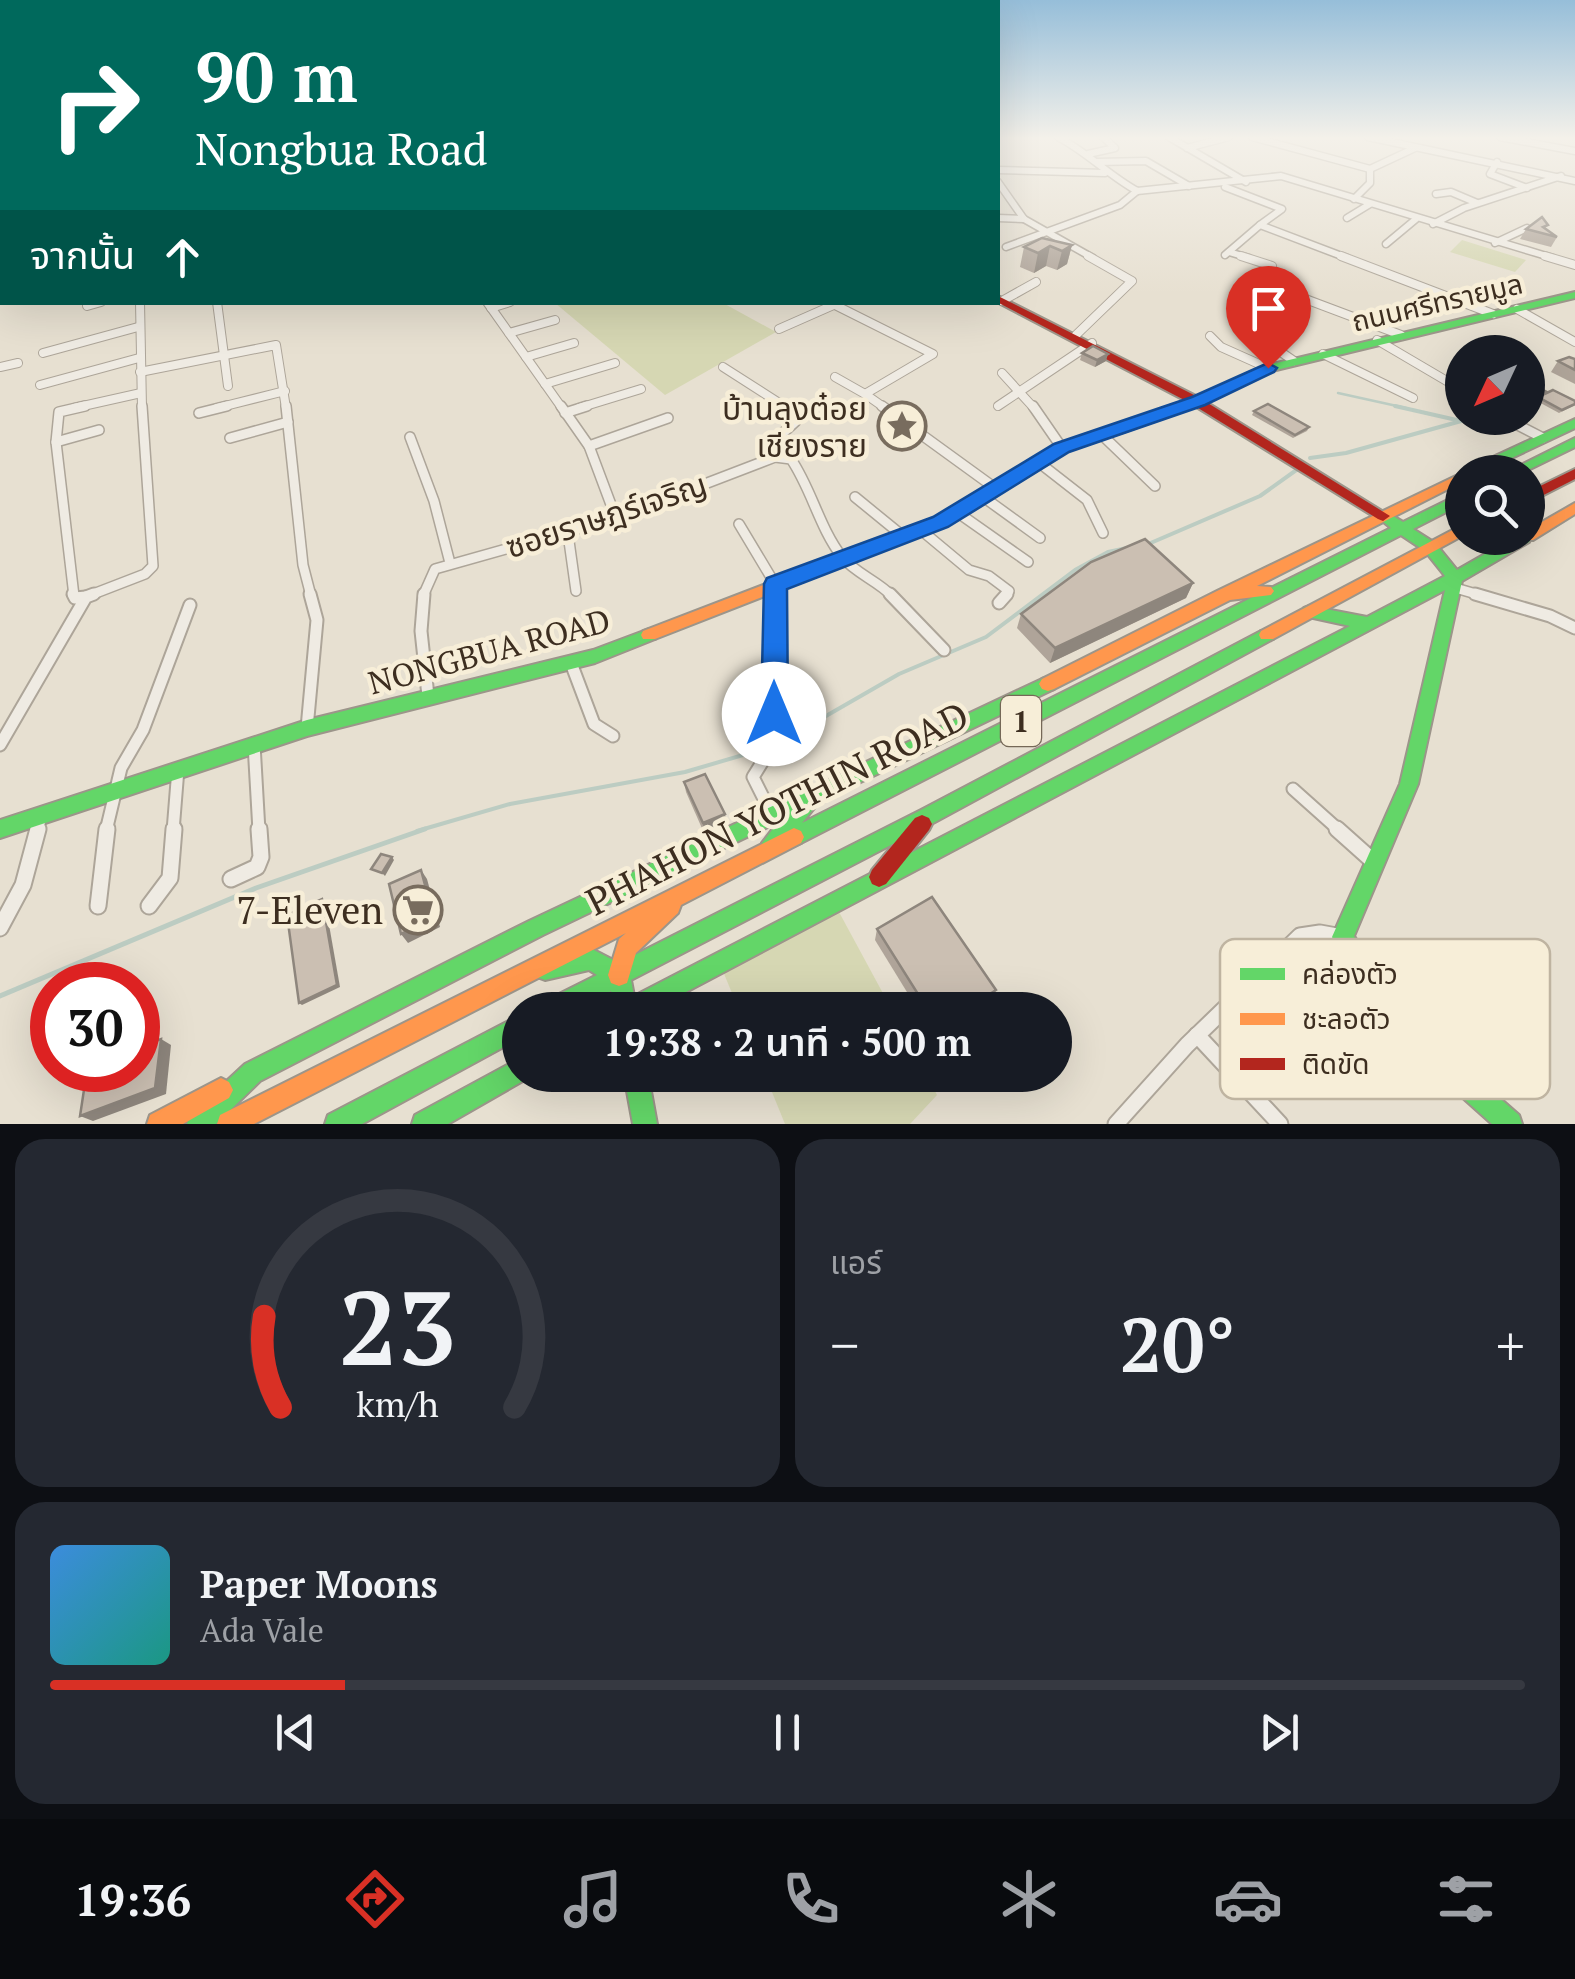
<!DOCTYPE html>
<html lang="th">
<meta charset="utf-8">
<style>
:root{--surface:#171b24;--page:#242831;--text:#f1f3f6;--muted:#9ea1a6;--line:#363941;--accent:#d93025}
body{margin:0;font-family:"PT Serif","Noto Sans Thai",serif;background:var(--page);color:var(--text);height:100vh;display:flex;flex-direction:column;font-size:38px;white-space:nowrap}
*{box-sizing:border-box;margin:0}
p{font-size:32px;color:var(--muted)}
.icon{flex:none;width:55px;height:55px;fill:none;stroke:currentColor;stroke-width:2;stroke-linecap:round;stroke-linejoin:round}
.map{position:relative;height:1124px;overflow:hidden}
.sheet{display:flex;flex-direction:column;gap:15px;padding:15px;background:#0d0f14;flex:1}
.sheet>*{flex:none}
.banner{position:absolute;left:0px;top:0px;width:1000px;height:305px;box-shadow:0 10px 40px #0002;background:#00695c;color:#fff;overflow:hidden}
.needle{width:65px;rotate:226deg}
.tools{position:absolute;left:1445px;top:335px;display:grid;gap:20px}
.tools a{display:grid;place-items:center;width:100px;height:100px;border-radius:50%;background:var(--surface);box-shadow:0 10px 40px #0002;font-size:50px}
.speed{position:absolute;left:30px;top:962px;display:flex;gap:20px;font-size:50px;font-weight:700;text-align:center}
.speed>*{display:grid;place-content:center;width:130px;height:130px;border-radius:50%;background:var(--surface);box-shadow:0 10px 40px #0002;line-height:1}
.speed .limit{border:15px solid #d22;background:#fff;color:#111}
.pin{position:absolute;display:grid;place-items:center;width:85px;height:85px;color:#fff;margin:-102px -42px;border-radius:50% 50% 50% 0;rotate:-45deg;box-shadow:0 0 10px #0007}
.pin .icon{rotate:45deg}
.me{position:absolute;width:110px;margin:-55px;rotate:0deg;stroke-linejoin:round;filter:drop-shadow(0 0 8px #0008)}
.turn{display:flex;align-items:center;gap:35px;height:210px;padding:0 30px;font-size:45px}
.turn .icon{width:130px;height:130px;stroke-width:2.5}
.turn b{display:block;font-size:70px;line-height:85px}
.then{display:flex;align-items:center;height:95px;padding:0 30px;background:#0003;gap:20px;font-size:38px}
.big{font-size:75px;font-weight:600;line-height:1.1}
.sheet .tile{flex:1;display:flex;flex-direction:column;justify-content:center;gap:15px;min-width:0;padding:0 35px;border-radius:30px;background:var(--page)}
.sheet .dial{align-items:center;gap:0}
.dial svg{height:260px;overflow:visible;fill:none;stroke:var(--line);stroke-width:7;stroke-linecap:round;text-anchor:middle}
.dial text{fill:var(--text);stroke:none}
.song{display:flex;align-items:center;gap:30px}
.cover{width:120px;height:120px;border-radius:15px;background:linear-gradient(135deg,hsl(210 70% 55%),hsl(170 70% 35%))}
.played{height:10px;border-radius:5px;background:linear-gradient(90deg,var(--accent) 20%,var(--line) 20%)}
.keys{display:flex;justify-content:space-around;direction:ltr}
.heat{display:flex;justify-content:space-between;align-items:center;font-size:55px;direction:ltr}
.sheet .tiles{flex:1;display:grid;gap:15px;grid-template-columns:1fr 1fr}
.tile:last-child{grid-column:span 2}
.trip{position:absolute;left:502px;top:992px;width:570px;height:100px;border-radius:50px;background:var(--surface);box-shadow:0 10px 40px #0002;font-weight:600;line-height:100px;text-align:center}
.tabs{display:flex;height:160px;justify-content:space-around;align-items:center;background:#090b0e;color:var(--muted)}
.tabs .icon{width:70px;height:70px}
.tabs .on{color:var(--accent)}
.tabs b{font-size:45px;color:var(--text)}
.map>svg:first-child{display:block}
</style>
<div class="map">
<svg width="1575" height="1124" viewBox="0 0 1575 1124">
<rect width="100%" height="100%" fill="#e7e0d1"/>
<g fill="#d6d7b3">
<polygon points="1462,240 1526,260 1515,272 1450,252"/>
<polygon points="555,303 723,303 776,332 665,395"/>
<polygon points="839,912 892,1010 739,1010 722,969"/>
<polygon points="765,1075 927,1075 937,1095 910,1124 785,1124"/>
</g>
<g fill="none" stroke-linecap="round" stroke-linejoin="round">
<polyline stroke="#bcccc2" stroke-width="2.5" points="1338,393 1406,408"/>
<g stroke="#bcccc2" stroke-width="4">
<polyline points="1395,406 1461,421"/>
<polyline points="1310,458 1346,453 1472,418"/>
<polyline points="1146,545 1260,496 1302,466"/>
<polyline points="779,743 899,674 986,637 1075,570 1108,552 1127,548"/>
<polyline points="417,831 510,804 685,772 767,748"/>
</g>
<polyline stroke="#bcccc2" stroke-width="5" points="0,996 256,888 425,829"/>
<g stroke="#ada599" stroke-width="9">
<g id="street-far4">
<path d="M1058,137C1087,152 1108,175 1137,191"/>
<polyline points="1169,137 1246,182"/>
<polyline points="1252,137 1370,169"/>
<polyline points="1368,137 1575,181"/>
<polyline points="1500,137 1575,151"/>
<polyline points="1187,148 1229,137"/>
<polyline points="1088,154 1115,148 1103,137"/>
<polyline points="1097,162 1146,161 1189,186"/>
<polyline points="1497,162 1490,174 1527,188"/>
<polyline points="998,170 1105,173"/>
<polyline points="998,182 1024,219 1093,258"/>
<polyline points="1225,187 1282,209 1260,225 1347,258"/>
<polyline points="1137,191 1281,176 1553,258"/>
<polyline points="1436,194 1451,192 1477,203"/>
<polyline points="1354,199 1370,183 1370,169 1415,148"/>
<polyline points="998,218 1024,219"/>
<polyline points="1347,218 1370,204"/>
<polyline points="1433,224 1464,208 1561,176"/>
<polyline points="1495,243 1527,228"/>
<polyline points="1386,244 1416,219"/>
<polyline points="1006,247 1120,205 1137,191"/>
<polyline points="1229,252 1249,258"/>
<polyline points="1225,255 1260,225"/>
</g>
</g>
<g stroke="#ada599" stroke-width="10">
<g id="street-far3">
<polyline points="1241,256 1272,266"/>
<polyline points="1341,256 1493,314"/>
<polyline points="1545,256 1575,265"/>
<polyline points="1255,280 1401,335"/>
<polyline points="1002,301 1036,282"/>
<polyline points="140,302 142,408"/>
<polyline points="217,302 228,386"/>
<polyline points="487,302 562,408"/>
<polyline points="829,302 933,354 865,394 885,408"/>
<polyline points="87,306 101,302"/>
<polyline points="491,308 510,302"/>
<polyline points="1517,309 1575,342"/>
<polyline points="1256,328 1252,330 1256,335 1294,361"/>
<polyline points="779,329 838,303"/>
<polyline points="509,333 555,320"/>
<polyline points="1076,335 1132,281 1088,256"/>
<polyline points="1210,336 1221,347 1268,368"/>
<polyline points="1377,340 1462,390"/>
<polyline points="43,353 138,327"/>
<polyline points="1323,354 1413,398"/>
<polyline points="526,357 574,343"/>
<polyline points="0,367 18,363"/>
<polyline points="723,367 787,408"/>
<polyline points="140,372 276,345 286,408"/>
<polyline points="1002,373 1034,408"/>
<polyline points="835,377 865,394"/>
<polyline points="545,384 615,363"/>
<polyline points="40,385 139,358"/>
<polyline points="998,406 1092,343"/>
<polyline points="74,408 141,393"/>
<polyline points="217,408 285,391"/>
<polyline points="579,408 641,389"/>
</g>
</g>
<g stroke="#ada599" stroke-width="12">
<g id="street-far2">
<polyline points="286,406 303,565 311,596"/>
<polyline points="561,406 589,446 616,518"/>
<polyline points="882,406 995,488"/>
<polyline points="1033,406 1062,448"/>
<polyline points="199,413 227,406"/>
<polyline points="565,413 587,406"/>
<polyline points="1504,418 1543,438"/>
<polyline points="1101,434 1155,486"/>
<polyline points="410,437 434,501 450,563"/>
<polyline points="230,438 288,422"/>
<polyline points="56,442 99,430"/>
<polyline points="589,446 668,418"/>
<polyline points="775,457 772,443 796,421 795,414 783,406"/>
<polyline points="1037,461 1087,500 1103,533"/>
<polyline points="982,496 1040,538"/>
<polyline points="855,497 904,537"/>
<polyline points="957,512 1028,562"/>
<polyline points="739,524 775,584 775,596"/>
<polyline points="921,530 969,570 989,576 1009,591 1005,596"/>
<polyline points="568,534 576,591"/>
<polyline points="1452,587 1483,596"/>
<polyline points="74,596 56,442 59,412 85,406"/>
<polyline points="88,596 145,574 153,566 142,406"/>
<path d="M423,596L435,569L616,518L775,457L791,459C812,490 819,527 842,557C855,573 878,581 892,596"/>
</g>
</g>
<g stroke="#ada599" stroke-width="15">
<g id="street-far1">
<polyline points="73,594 75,598 86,597"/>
<polyline points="424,594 421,631 428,696"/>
<polyline points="890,594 944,650"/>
<polyline points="1475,594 1550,616 1575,628"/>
<polyline points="999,603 1007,594"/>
<polyline points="571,663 594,724 613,736"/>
<polyline points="307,728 317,620 310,594"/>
<polyline points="254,744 259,831"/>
<polyline points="0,745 86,597 94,594"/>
<polyline points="1293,789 1340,831"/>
<polyline points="773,817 753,777 774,743 775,594"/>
<polyline points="37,831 41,816"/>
<polyline points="106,831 121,768 143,730 190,605"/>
<polyline points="173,831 178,769"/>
</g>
</g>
<g stroke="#ada599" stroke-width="19">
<g id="street">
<polyline points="1337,829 1374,862"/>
<polyline points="231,879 257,867 261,857 259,829"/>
<polyline points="98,906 107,829"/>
<polyline points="149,906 170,878 174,829"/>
<polyline points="0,928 23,885 38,829"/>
<polyline points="1197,1035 1280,1124"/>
<polyline points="1116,1124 1187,1045 1300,936 1320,933 1342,937"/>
</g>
</g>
<g stroke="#9c958a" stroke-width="4">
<g id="fast">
<polygon points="1575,292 1575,298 1272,371 1202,404 1126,431 1121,432 1115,428 1116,425 1194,398 1264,366"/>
<polygon points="1575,419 1575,428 1482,472 1465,472 1467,469"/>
<polygon points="1575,438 1575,447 1524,472 1507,472"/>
<path d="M1462,493V504L1413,529L1435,543L1457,570L1513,538H1528V534L1531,538L1529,542L1462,581L1418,784L1354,936C1395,1008 1457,1061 1519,1115L1522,1124H1492C1432,1070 1364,1013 1332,937L1400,784L1445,590L652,1010H614L611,991L574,1010H540L543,1002L597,975L589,970L545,980L537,977L534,969L537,961L590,948L619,963L921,810L1261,631H1273L1275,635L1273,639L935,822L631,980L634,996L1350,626L1304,616L1302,612L1304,608L1310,606L1367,617L1445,576L1425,551L1401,535L801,843L794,846L786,841L779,850L772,852L765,850L762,843L778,822L543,935L260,1081L216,1124H187L190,1115L245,1064L529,921L1042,679L1048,677L1054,679L1057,684L1054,689L819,802L802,823L1391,528L1376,516L1378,513H1388L1403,522Z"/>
<polygon points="649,629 655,631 657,635 655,639 595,663 307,736 0,838 0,820 307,720 593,650"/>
<polygon points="520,1015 520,1038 362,1124 325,1124 328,1115"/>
<polygon points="520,1058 520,1075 530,1075 528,1078 448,1124 412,1124 415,1115"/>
<polygon points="624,1075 648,1075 657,1124 633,1124"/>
</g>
</g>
<g stroke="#9c958a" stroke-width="4">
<g id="slow">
<polygon points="1121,424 1127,428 1126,431 1067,451 946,525 655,639 643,639 641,635 643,631 936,519 1057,445"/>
<polygon points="1462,473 1462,482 1257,586 1271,587 1274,591 1271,595 1230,600 1054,689 1048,691 1042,689 1039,684 1042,679 1217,591"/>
<polygon points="1575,503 1575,514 1533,540 1523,540 1522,538 1528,538 1528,530"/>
<polygon points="1462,525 1462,536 1273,639 1261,639 1259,635 1261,631"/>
<polygon points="794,828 801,831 804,837 801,843 681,905 678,913 636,953 627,983 619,986 611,983 608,975 619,939 626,933 254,1124 217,1124 220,1115"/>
<polygon points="221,1078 229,1082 233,1090 229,1098 183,1124 147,1124 150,1115"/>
</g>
</g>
<g stroke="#9c958a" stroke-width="4">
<g id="jam">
<polygon points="998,296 1198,397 1390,516 1383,521 1378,519 1190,403 997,302"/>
<polygon points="1575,469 1575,479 1528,503 1528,492"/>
<polygon points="922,815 929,818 932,824 929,830 886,884 879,887 872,884 869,877 872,870 915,818"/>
</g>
</g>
<use href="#street-far4" stroke="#efebe3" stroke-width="6"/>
<use href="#street-far3" stroke="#efebe3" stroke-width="8"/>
<use href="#street-far2" stroke="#efebe3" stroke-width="9"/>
<use href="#street-far1" stroke="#efebe3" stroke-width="11"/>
<use href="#street" stroke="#efebe3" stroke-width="15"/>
<use href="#fast" fill="#63d668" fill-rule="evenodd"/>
<use href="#slow" fill="#ff974d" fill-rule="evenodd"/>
<use href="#jam" fill="#b3261e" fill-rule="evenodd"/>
</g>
<g fill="#afa499">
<polygon points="1526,229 1546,229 1557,237 1551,247 1520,239"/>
<polygon points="1072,245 1067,264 1057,270 1046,266 1034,273 1020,267 1024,247"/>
<polygon points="1082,353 1106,361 1095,367 1080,360"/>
<polygon points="1575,359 1575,384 1551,372 1558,361"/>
<polygon points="1528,382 1547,392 1575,401 1575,405 1559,413 1535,400 1536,399 1529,402 1528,401"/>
<polygon points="1254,411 1309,427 1307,431 1293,438 1252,415"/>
<polygon points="1193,583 1186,598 1050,663 1017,628 1021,614"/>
<polygon points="684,782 725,814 726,824 704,833 686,792"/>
<polygon points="877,929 991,1000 976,1010 918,1010 875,940"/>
</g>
<g fill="#8e867d">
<polygon points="1072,245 1067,264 1057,270 1062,251"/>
<polygon points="1050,246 1046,266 1034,273 1038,253"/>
<polygon points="1108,354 1106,361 1095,367 1097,360"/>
<polygon points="1193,583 1186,598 1050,663 1055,648"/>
<polygon points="725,814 726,824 704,833 703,823"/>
<polygon points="392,857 394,860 385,876 382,873"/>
<polygon points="421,870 427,879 440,927 408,943 401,934"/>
<polygon points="322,899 325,902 340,987 302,1005 299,1003"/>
<polygon points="996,990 991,1000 976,1010 965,1010"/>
<polygon points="161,1039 171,1045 166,1094 93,1121 80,1116"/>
</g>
<g fill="#cbbfb2" stroke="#8e867d" stroke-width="2.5">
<polygon points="1542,217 1548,225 1543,227 1557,237 1526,229"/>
<polygon points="1042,238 1072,245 1062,251 1050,246 1038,253 1024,247"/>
<polygon points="1093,346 1108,354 1097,360 1082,353"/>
<polygon points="1569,357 1575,359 1575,370 1558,361"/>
<polygon points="1528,382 1547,392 1532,398 1528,396"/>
<polygon points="1553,390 1575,401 1575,404 1562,410 1538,397"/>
<polygon points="1268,404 1309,427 1295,435 1254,411"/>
<polygon points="1145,539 1193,583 1055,648 1021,614 1091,562"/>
<polygon points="705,774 725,814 703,823 684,782"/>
<polygon points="381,854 392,857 382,873 371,869"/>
<polygon points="421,870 434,919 401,934 389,884"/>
<polygon points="932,897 996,990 965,1010 928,1010 877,929"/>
<polygon points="322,899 337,985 299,1003 287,915"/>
<polygon points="161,1039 155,1088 80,1116 87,1070 138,1070 138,1047"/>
</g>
<linearGradient id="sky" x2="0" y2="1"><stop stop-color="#96bed9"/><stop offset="0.47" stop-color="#f4f1ea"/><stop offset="1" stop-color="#f4f1ea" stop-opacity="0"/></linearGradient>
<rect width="1575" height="294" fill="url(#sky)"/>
<polygon fill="#1a73e8" stroke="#114b97" stroke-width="2.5" points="1268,363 1277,368 1274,372 1205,405 1069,452 948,527 787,589 788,714 784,722 774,726 765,722 761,714 764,584 767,578 933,517 1054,444 1192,397"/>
<defs>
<g id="sight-ring" transform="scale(2.5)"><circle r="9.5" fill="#f7eed8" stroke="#786c5e" stroke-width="1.5"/><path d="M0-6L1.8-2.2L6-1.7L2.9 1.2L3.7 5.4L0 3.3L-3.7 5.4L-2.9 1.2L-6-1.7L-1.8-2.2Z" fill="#786c5e"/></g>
<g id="supermarket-ring" transform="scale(2.5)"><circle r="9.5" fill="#f7eed8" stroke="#786c5e" stroke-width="1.5"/><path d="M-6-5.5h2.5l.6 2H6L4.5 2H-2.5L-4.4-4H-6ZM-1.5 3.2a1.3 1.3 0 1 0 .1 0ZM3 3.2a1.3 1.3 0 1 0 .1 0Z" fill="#786c5e"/></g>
</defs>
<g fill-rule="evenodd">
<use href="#sight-ring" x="902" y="426"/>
<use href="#supermarket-ring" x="418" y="910"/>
</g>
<g text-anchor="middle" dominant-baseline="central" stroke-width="9" stroke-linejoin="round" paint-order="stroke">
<g font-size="28" fill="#3d2e20" stroke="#f7eed8">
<text transform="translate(1437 302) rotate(-13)">ถนนศรีทรายมูล</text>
</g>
<rect fill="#f7eed8" stroke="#756857" stroke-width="2.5" x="1001" y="696" width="40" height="50" rx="8"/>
<g font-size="30" font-weight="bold" fill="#3d2e20">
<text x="1021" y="721">1</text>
</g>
<g font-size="32" fill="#3d2e20" stroke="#f7eed8" text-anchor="end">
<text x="867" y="408">บ้านลุงต๋อย<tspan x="867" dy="37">เชียงราย</tspan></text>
</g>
<g font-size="32" fill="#3d2e20" stroke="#f7eed8">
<text transform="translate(606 515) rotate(-18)">ซอยราษฎร์เจริญ</text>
<text transform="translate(489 651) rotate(-15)">NONGBUA ROAD</text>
</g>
<g font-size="38" fill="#3d2e20" stroke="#f7eed8">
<text transform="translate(777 808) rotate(-27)">PHAHON YOTHIN ROAD</text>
</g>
<g font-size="38" fill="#3d2e20" stroke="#f7eed8" text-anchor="end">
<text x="383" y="910">7-Eleven</text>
</g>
</g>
<rect x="1220" y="939" width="330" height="160" rx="15" fill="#f7eed8" stroke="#bfb4a1" stroke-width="2.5"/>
<rect x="1240" y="968" width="45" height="12" fill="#63d668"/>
<rect x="1240" y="1013" width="45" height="12" fill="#ff974d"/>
<rect x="1240" y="1058" width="45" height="12" fill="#b3261e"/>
<g font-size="28" fill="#3d2e20">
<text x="1302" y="984">คล่องตัว</text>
<text x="1302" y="1029">ชะลอตัว</text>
<text x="1302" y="1074">ติดขัด</text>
</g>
</svg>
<div class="tools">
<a><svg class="needle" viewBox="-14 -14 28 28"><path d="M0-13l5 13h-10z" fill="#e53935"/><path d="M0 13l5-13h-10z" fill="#9ea1a6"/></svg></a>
<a><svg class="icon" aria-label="search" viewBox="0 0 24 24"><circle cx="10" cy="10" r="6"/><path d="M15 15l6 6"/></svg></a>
</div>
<div class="speed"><div class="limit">30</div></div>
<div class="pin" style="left:1268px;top:368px;background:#d93025"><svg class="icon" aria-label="arrive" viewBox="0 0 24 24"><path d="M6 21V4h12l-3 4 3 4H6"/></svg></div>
<svg class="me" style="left:774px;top:714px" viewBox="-20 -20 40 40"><circle r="19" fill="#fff"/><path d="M0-13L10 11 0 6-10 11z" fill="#1a73e8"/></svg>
<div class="trip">19:38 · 2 นาที · 500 m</div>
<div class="banner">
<div class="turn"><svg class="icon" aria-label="right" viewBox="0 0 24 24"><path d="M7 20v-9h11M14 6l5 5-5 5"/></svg><div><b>90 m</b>Nongbua Road</div></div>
<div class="then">จากนั้น<svg class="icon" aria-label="ahead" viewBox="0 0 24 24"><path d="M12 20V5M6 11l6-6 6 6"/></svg></div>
</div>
</div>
<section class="sheet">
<div class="tiles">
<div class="tile dial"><svg viewBox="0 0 100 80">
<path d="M14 69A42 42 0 1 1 86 69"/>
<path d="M14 69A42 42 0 0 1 9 41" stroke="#d93025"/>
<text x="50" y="56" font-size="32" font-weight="700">23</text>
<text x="50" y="72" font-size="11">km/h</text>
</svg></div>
<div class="tile"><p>แอร์</p>
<div class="heat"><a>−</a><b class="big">20°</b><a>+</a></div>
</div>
<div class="tile">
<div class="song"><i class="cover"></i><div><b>Paper Moons</b><p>Ada Vale</p></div></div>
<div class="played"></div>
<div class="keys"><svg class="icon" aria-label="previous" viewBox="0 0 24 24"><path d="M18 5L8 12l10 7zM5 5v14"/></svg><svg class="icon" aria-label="pause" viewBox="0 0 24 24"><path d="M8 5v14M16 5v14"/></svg><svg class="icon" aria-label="next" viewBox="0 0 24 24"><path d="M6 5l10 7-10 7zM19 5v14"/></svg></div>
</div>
</div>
</section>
<nav class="tabs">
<b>19:36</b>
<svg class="icon on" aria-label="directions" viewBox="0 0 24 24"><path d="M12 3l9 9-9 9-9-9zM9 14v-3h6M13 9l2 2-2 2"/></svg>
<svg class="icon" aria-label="music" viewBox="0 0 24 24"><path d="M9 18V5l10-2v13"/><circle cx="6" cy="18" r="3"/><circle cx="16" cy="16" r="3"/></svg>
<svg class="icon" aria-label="phone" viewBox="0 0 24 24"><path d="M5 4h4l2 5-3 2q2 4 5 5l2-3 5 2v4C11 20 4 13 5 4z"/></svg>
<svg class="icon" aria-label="climate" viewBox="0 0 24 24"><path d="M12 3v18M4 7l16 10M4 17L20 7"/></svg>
<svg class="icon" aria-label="car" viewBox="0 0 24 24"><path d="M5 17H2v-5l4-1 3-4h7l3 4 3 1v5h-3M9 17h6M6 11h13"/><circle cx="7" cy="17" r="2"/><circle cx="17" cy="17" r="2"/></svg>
<svg class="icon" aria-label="filters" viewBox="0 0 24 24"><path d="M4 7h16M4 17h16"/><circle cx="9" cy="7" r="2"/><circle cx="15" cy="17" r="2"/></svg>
</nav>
